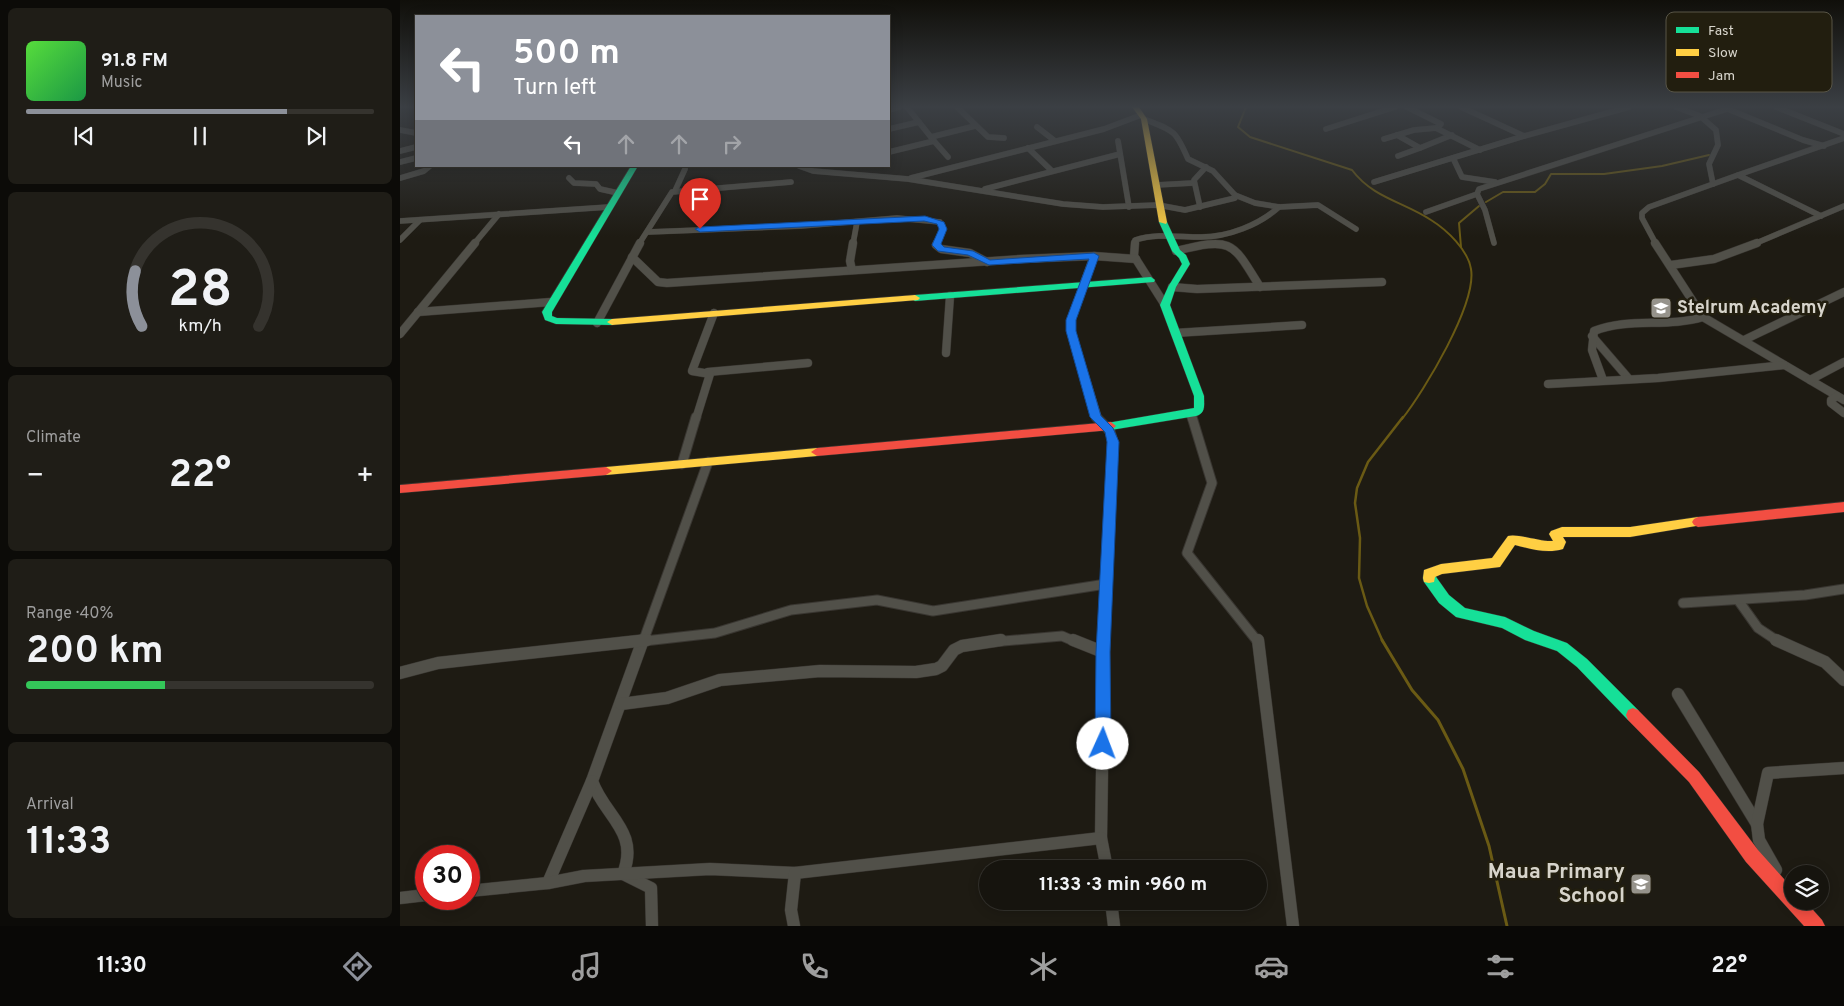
<!DOCTYPE html>
<meta charset="utf-8">
<style>
:root{--surface:#16140e;--page:#1f1d17;--text:#f1f3f6;--muted:#9e9e9e;--line:#35332e;--accent:#8c9099}
body{margin:0;font-family:Overpass,sans-serif;background:var(--page);color:var(--text);height:100vh;display:flex;flex-direction:column;font-size:19px;white-space:nowrap}
*{box-sizing:border-box;margin:0}
p{font-size:16px;color:var(--muted)}
.icon{flex:none;width:28px;height:28px;fill:none;stroke:currentColor;stroke-width:2;stroke-linecap:round;stroke-linejoin:round}
.map{position:relative;flex:1;overflow:hidden}
.side{display:flex;flex-direction:column;gap:8px;padding:8px;background:#0c0b08;width:400px}
.side>*{flex:none}
.banner{position:absolute;left:15px;top:15px;width:475px;height:152px;border-radius:0px;box-shadow:0 2px 12px #0003,0 0 0 1px var(--line);background:#8c9099;color:#fff;overflow:hidden}
.controls{position:absolute;left:1384px;top:865px;display:grid;gap:10px}
.controls a{display:grid;place-items:center;width:45px;height:45px;border-radius:50%;background:var(--surface);box-shadow:0 2px 12px #0003,0 0 0 1px var(--line);font-size:25px}
.speed{position:absolute;left:15px;top:845px;display:flex;gap:10px;font-size:25px;font-weight:700;text-align:center}
.speed>*{display:grid;place-content:center;width:65px;height:65px;border-radius:50%;background:var(--surface);box-shadow:0 2px 12px #0003,0 0 0 1px var(--line);line-height:1}
.speed .limit{border:8px solid #d22;background:#fff;color:#111}
.pin{position:absolute;display:grid;place-items:center;width:42px;height:42px;color:#fff;margin:-51px -21px;border-radius:50% 50% 50% 0;rotate:-45deg;box-shadow:0 0 5px #0007}
.pin .icon{rotate:45deg}
.me{position:absolute;width:55px;margin:-28px;rotate:2deg;stroke-linejoin:round;filter:drop-shadow(0 0 4px #0008)}
.turn{display:flex;align-items:center;gap:18px;height:105px;padding:0 15px;font-size:22px}
.turn .icon{width:65px;height:65px;stroke-width:2.5}
.turn b{display:block;font-size:35px;line-height:42px}
.lanes{display:flex;align-items:center;height:48px;padding:0 15px;background:#0003;justify-content:center;gap:25px;direction:ltr}
.lanes .off{opacity:.35}
.big{font-size:38px;font-weight:700;line-height:1.1}
.side .widget{flex:1;display:flex;flex-direction:column;justify-content:center;gap:8px;min-width:0;padding:0 18px;border-radius:8px;background:var(--page)}
.side .dial{align-items:center;gap:0}
.dial svg{height:130px;overflow:visible;fill:none;stroke:var(--line);stroke-width:7;stroke-linecap:round;text-anchor:middle}
.dial text{fill:var(--text);stroke:none}
.song{display:flex;align-items:center;gap:15px}
.cover{width:60px;height:60px;border-radius:8px;background:linear-gradient(135deg,hsl(110 70% 55%),hsl(140 70% 35%))}
.played{height:5px;border-radius:2px;background:linear-gradient(90deg,var(--accent) 75%,var(--line) 75%)}
.keys{display:flex;justify-content:space-around;direction:ltr}
.heat{display:flex;justify-content:space-between;align-items:center;font-size:28px;direction:ltr}
.charge{height:8px;border-radius:4px;background:linear-gradient(90deg,#34c759 40%,var(--line) 0)}
.trip{position:absolute;left:579px;top:860px;width:288px;height:50px;border-radius:25px;background:var(--surface);box-shadow:0 2px 12px #0003,0 0 0 1px var(--line);font-weight:700;line-height:50px;text-align:center}
.tab-bar{display:flex;height:80px;justify-content:space-around;align-items:center;background:#090806;color:var(--muted)}
.tab-bar .icon{width:35px;height:35px}
.tab-bar .current{color:var(--accent)}
.tab-bar b{font-size:22px;color:var(--text)}
main{display:flex;flex:1;min-height:0}
.map>svg:first-child{display:block}
</style>
<main>
<section class="side">
<div class="widget">
<div class="song"><i class="cover"></i><div><b>91.8 FM</b><p>Music</p></div></div>
<div class="played"></div>
<div class="keys"><svg class="icon" aria-label="previous" viewBox="0 0 24 24"><path d="M18 5L8 12l10 7zM5 5v14"/></svg><svg class="icon" aria-label="pause" viewBox="0 0 24 24"><path d="M8 5v14M16 5v14"/></svg><svg class="icon" aria-label="next" viewBox="0 0 24 24"><path d="M6 5l10 7-10 7zM19 5v14"/></svg></div>
</div>
<div class="widget dial"><svg viewBox="0 0 100 80">
<path d="M14 69A42 42 0 1 1 86 69"/>
<path d="M14 69A42 42 0 0 1 10 35" stroke="#8c9099"/>
<text x="50" y="56" font-size="32" font-weight="700">28</text>
<text x="50" y="72" font-size="11">km/h</text>
</svg></div>
<div class="widget"><p>Climate</p>
<div class="heat"><a>−</a><b class="big">22°</b><a>+</a></div>
</div>
<div class="widget"><p>Range · 40%</p><b class="big">200 km</b><div class="charge"></div></div>
<div class="widget"><p>Arrival</p><b class="big">11:33</b></div>
</section>
<div class="map">
<svg width="1444" height="926" viewBox="0 0 1444 926">
<rect width="100%" height="100%" fill="#1e1b13"/>
<g fill="none" stroke-linecap="round" stroke-linejoin="round">
<g stroke="#6a5a14" stroke-width="2">
<path d="M846,107L838,127L850,137L952,170C973,198 1004,202 1031,220C1047,230 1068,250 1071,269C1077,304 1024,391 1002,419"/>
<polyline points="1086,202 1103,192 1135,192 1145,184 1151,174 1204,174 1262,166 1309,155"/>
<polyline points="1061,247 1059,223 1079,206"/>
</g>
<polyline stroke="#6a5a14" stroke-width="2.5" points="983,642 967,606 959,578 960,538 955,503 957,488 968,462 1003,417"/>
<polyline stroke="#6a5a14" stroke-width="3" points="982,640 1012,690 1038,720 1063,769 1089,846 1107,926"/>
<g stroke="#393631" stroke-width="6">
<g id="street-far3">
<polyline points="557,107 588,137 604,138"/>
<polyline points="1007,107 1041,124 1037,128"/>
<polyline points="1061,107 1124,136 1229,107"/>
<polyline points="1276,107 1300,116 1316,130 1318,145 1309,164 1313,184"/>
<polyline points="1323,107 1403,140 1424,146"/>
<polyline points="1376,107 1444,134"/>
<polyline points="489,110 499,107"/>
<polyline points="637,127 655,141"/>
<polyline points="489,129 519,122"/>
<polyline points="926,129 995,107"/>
<polyline points="0,130 16,133"/>
<polyline points="997,135 1020,148 1052,135"/>
<polyline points="531,137 575,126"/>
<polyline points="984,139 1014,130 1036,128 1080,150"/>
<polyline points="534,141 548,157"/>
<polyline points="718,141 729,207"/>
<polyline points="628,148 652,171"/>
<polyline points="0,151 16,147"/>
<polyline points="489,152 534,141 507,107"/>
<polyline points="998,156 1020,148"/>
<polyline points="1053,158 1062,177 1095,182"/>
<polyline points="0,162 16,158"/>
<path d="M399,166L413,171L508,179L663,204L703,207L758,205L785,210L835,198V195L813,171L788,159C775,129 774,131 744,119"/>
<polyline points="0,178 24,171 30,166"/>
<polyline points="169,178 174,183 196,184 200,189 218,193"/>
<polyline points="511,178 704,129 741,115"/>
<polyline points="974,182 1124,136"/>
<polyline points="756,185 793,183"/>
<polyline points="585,189 720,154"/>
<polyline points="275,191 285,169"/>
<polyline points="835,195 855,203 879,207 918,205 956,229"/>
<polyline points="800,207 794,180 806,167"/>
<polyline points="1026,212 1077,194"/>
<polyline points="1421,216 1338,175 1444,138"/>
<polyline points="0,221 209,207"/>
<polyline points="248,232 401,226 497,218 540,222 543,229 536,244"/>
<polyline points="0,240 20,220"/>
<polyline points="1094,243 1085,210 1077,194 1079,189 1327,109"/>
<polyline points="74,244 99,214"/>
<polyline points="239,244 272,192 391,182"/>
<polyline points="453,244 457,222"/>
<path d="M735,244V240C757,233 778,237 801,237C828,237 859,225 879,207"/>
<polyline points="1256,244 1242,218 1242,213 1249,207 1338,175"/>
<polyline points="1354,244 1444,206"/>
</g>
</g>
<g stroke="#393631" stroke-width="9">
<g id="street-far2">
<polyline points="537,243 536,245 541,249 570,253 587,262"/>
<polyline points="735,243 734,256 765,305"/>
<polyline points="1255,243 1303,317 1444,400"/>
<path d="M776,251C832,237 832,241 860,287"/>
<polyline points="694,256 671,320 671,331 698,419"/>
<polyline points="232,257 258,282 267,283 620,259 694,256 736,259"/>
<polyline points="1271,265 1314,259 1357,243"/>
<polyline points="452,270 450,261 453,243"/>
<polyline points="772,287 797,289 982,282"/>
<polyline points="18,312 151,302"/>
<polyline points="197,323 240,243"/>
<polyline points="775,333 902,325"/>
<polyline points="0,334 75,243"/>
<polyline points="1192,336 1229,379"/>
<polyline points="1344,340 1444,292"/>
<polyline points="546,353 550,296"/>
<polyline points="308,372 408,363"/>
<path d="M1203,380L1192,350L1194,331C1229,317 1267,328 1303,317"/>
<polyline points="1410,380 1444,362"/>
<polyline points="1148,384 1258,378 1384,365"/>
<polyline points="1437,396 1431,400 1431,403 1444,413"/>
<polyline points="791,415 792,419"/>
<polyline points="296,419 310,374 292,371 314,313"/>
</g>
</g>
<g stroke="#393631" stroke-width="11">
<g id="street-far1">
<polyline points="696,417 710,431 713,442 703,642"/>
<polyline points="792,417 812,483 787,553 858,642"/>
<polyline points="282,464 296,417"/>
<polyline points="1338,600 1358,628 1379,642"/>
<polyline points="1283,603 1405,595 1444,589"/>
<polyline points="236,642 315,633 391,610 477,600 533,611 706,584"/>
<polyline points="243,642 308,462"/>
<polyline points="592,642 662,636 676,642"/>
</g>
</g>
<g stroke="#393631" stroke-width="13">
<g id="street">
<path d="M243,640L192,781C204,816 240,831 223,874L251,888L252,926"/>
<polyline points="673,640 703,652"/>
<polyline points="704,640 701,838 707,869"/>
<polyline points="858,640 893,926"/>
<polyline points="1376,640 1425,662 1444,680"/>
<polyline points="0,673 38,663 247,640"/>
<polyline points="1278,694 1357,824"/>
<polyline points="221,704 267,698 320,680 420,671 516,672 536,669 542,666 554,650 562,646 601,640"/>
<polyline points="1376,870 1359,840 1357,824 1368,773 1444,768"/>
<polyline points="148,883 192,781"/>
<polyline points="69,891 148,883 184,876 310,869 395,873 701,838"/>
<polyline points="0,898 26,895"/>
<polyline points="711,901 714,926"/>
<polyline points="394,926 391,910 395,873"/>
</g>
</g>
<g stroke="#393631" stroke-width="1">
<g id="fast">
<polygon points="231,166 238,166 152,312 152,316 157,318 212,319 217,322 212,325 156,324 145,320 142,312"/>
<path d="M760,220L767,222L780,250L786,255L790,264L776,287L770,305L804,396C804,405 806,413 796,416L711,430L707,429L706,426L707,423L794,408V396L760,305L768,287L782,264L779,258L772,251L759,222Z"/>
<polygon points="751,277 755,280 754,282 515,301 510,298 515,295"/>
<polygon points="1029,573 1034,574 1049,595 1065,608 1105,617 1134,631 1167,643 1187,659 1238,710 1240,715 1238,720 1233,722 1228,720 1177,667 1157,651 1125,640 1102,628 1056,617 1039,603 1024,582 1023,578 1024,574"/>
</g>
</g>
<g stroke="#393631" stroke-width="1">
<g id="slow">
<polygon points="732,107 739,107 747,119 767,222 766,224 759,222 741,119"/>
<polygon points="515,295 520,298 518,300 212,325 207,322 212,319"/>
<polygon points="417,448 423,452 417,456 206,475 200,471 206,467"/>
<path d="M1298,517L1302,519L1304,522L1302,525L1230,537H1163L1166,542L1163,549C1147,554 1131,549 1115,545L1100,567L1042,574L1035,577L1034,582L1029,583L1024,582L1023,578L1024,570L1041,564L1092,558L1108,536C1117,533 1140,542 1153,541L1149,534L1151,531L1162,527H1230Z"/>
</g>
</g>
<g stroke="#393631" stroke-width="1">
<g id="jam">
<polygon points="711,422 716,426 711,430 417,456 411,452 417,448"/>
<polygon points="206,467 212,471 206,475 0,493 0,485"/>
<polygon points="1444,502 1444,512 1298,527 1294,525 1292,522 1294,519 1298,517"/>
<polygon points="1233,708 1238,710 1299,772 1358,850 1392,888 1392,901 1405,901 1422,920 1425,926 1404,926 1346,862 1289,782 1228,720 1226,715 1228,710"/>
</g>
</g>
<use href="#street-far3" stroke="#515049" stroke-width="5.5"/>
<use href="#street-far2" stroke="#515049" stroke-width="8"/>
<use href="#street-far1" stroke="#515049" stroke-width="9"/>
<use href="#street" stroke="#515049" stroke-width="12"/>
<use href="#fast" fill="#16e098" fill-rule="evenodd"/>
<use href="#slow" fill="#ffcf43" fill-rule="evenodd"/>
<use href="#jam" fill="#f24e42" fill-rule="evenodd"/>
</g>
<linearGradient id="sky" x2="0" y2="1"><stop stop-color="#100f0a"/><stop offset="0.45" stop-color="#3b3f44"/><stop offset="1" stop-color="#3b3f44" stop-opacity="0"/></linearGradient>
<rect width="1444" height="237" fill="url(#sky)"/>
<polygon fill="#1a73e8" stroke="#114b97" points="525,216 544,222 547,229 541,244 544,247 573,251 590,260 694,253 699,256 676,320 676,331 701,416 713,428 719,442 710,652 711,744 708,749 703,751 698,749 695,744 696,652 707,442 705,432 690,417 666,331 666,320 689,259 589,265 568,255 538,251 532,245 539,229 537,224 524,221 300,232 295,229 300,227"/>
<defs>
<g id="school-square" transform="scale(1.125)"><rect x="-9" y="-9" width="18" height="18" rx="4" fill="#96938b" stroke="#221e0f"/><path d="M0-5L7-2L0 1L-7-2ZM-4 1L0 2.5L4 1V4Q0 6-4 4Z" fill="#fff"/></g>
</defs>
<g fill-rule="evenodd">
<use href="#school-square" x="1261" y="308"/>
<use href="#school-square" x="1241" y="884"/>
</g>
<g text-anchor="middle" dominant-baseline="central" stroke-width="5" stroke-linejoin="round" paint-order="stroke">
<g font-size="18" font-weight="bold" fill="#d7d4cb" stroke="#221e0f" text-anchor="start">
<text x="1277" y="308">Stelrum Academy</text>
</g>
<g font-size="21" font-weight="bold" fill="#d7d4cb" stroke="#221e0f" text-anchor="end">
<text x="1225" y="872">Maua Primary<tspan x="1225" dy="24">School</tspan></text>
</g>
</g>
<rect x="1266" y="12" width="166" height="80" rx="8" fill="#221e0f" stroke="#585547" stroke-width="1"/>
<rect x="1276" y="27" width="23" height="6" fill="#16e098"/>
<rect x="1276" y="49" width="23" height="7" fill="#ffcf43"/>
<rect x="1276" y="72" width="23" height="6" fill="#f24e42"/>
<g font-size="14" fill="#d7d4cb">
<text x="1308" y="35">Fast</text>
<text x="1308" y="57">Slow</text>
<text x="1308" y="80">Jam</text>
</g>
</svg>
<div class="controls">
<a><svg class="icon" aria-label="layers" viewBox="0 0 24 24"><path d="M12 4l9 5-9 5-9-5zM3 14l9 5 9-5"/></svg></a>
</div>
<div class="speed"><div class="limit">30</div></div>
<div class="pin" style="left:300px;top:229px;background:#d93025"><svg class="icon" aria-label="arrive" viewBox="0 0 24 24"><path d="M6 21V4h12l-3 4 3 4H6"/></svg></div>
<svg class="me" style="left:703px;top:744px" viewBox="-20 -20 40 40"><circle r="19" fill="#fff"/><path d="M0-13L10 11 0 6-10 11z" fill="#1a73e8"/></svg>
<div class="trip">11:33 · 3 min · 960 m</div>
<div class="banner">
<div class="turn"><svg class="icon" aria-label="left" viewBox="0 0 24 24"><path d="M17 20v-9H6M10 6l-5 5 5 5"/></svg><div><b>500 m</b>Turn left</div></div>
<div class="lanes"><svg class="icon" aria-label="left" viewBox="0 0 24 24"><path d="M17 20v-9H6M10 6l-5 5 5 5"/></svg><svg class="icon off" aria-label="ahead" viewBox="0 0 24 24"><path d="M12 20V5M6 11l6-6 6 6"/></svg><svg class="icon off" aria-label="ahead" viewBox="0 0 24 24"><path d="M12 20V5M6 11l6-6 6 6"/></svg><svg class="icon off" aria-label="right" viewBox="0 0 24 24"><path d="M7 20v-9h11M14 6l5 5-5 5"/></svg></div>
</div>
</div>
</main>
<nav class="tab-bar">
<b>11:30</b>
<svg class="icon current" aria-label="directions" viewBox="0 0 24 24"><path d="M12 3l9 9-9 9-9-9zM9 14v-3h6M13 9l2 2-2 2"/></svg>
<svg class="icon" aria-label="music" viewBox="0 0 24 24"><path d="M9 18V5l10-2v13"/><circle cx="6" cy="18" r="3"/><circle cx="16" cy="16" r="3"/></svg>
<svg class="icon" aria-label="phone" viewBox="0 0 24 24"><path d="M5 4h4l2 5-3 2q2 4 5 5l2-3 5 2v4C11 20 4 13 5 4z"/></svg>
<svg class="icon" aria-label="climate" viewBox="0 0 24 24"><path d="M12 3v18M4 7l16 10M4 17L20 7"/></svg>
<svg class="icon" aria-label="car" viewBox="0 0 24 24"><path d="M5 17H2v-5l4-1 3-4h7l3 4 3 1v5h-3M9 17h6M6 11h13"/><circle cx="7" cy="17" r="2"/><circle cx="17" cy="17" r="2"/></svg>
<svg class="icon" aria-label="filters" viewBox="0 0 24 24"><path d="M4 7h16M4 17h16"/><circle cx="9" cy="7" r="2"/><circle cx="15" cy="17" r="2"/></svg>
<b>22°</b>
</nav>
